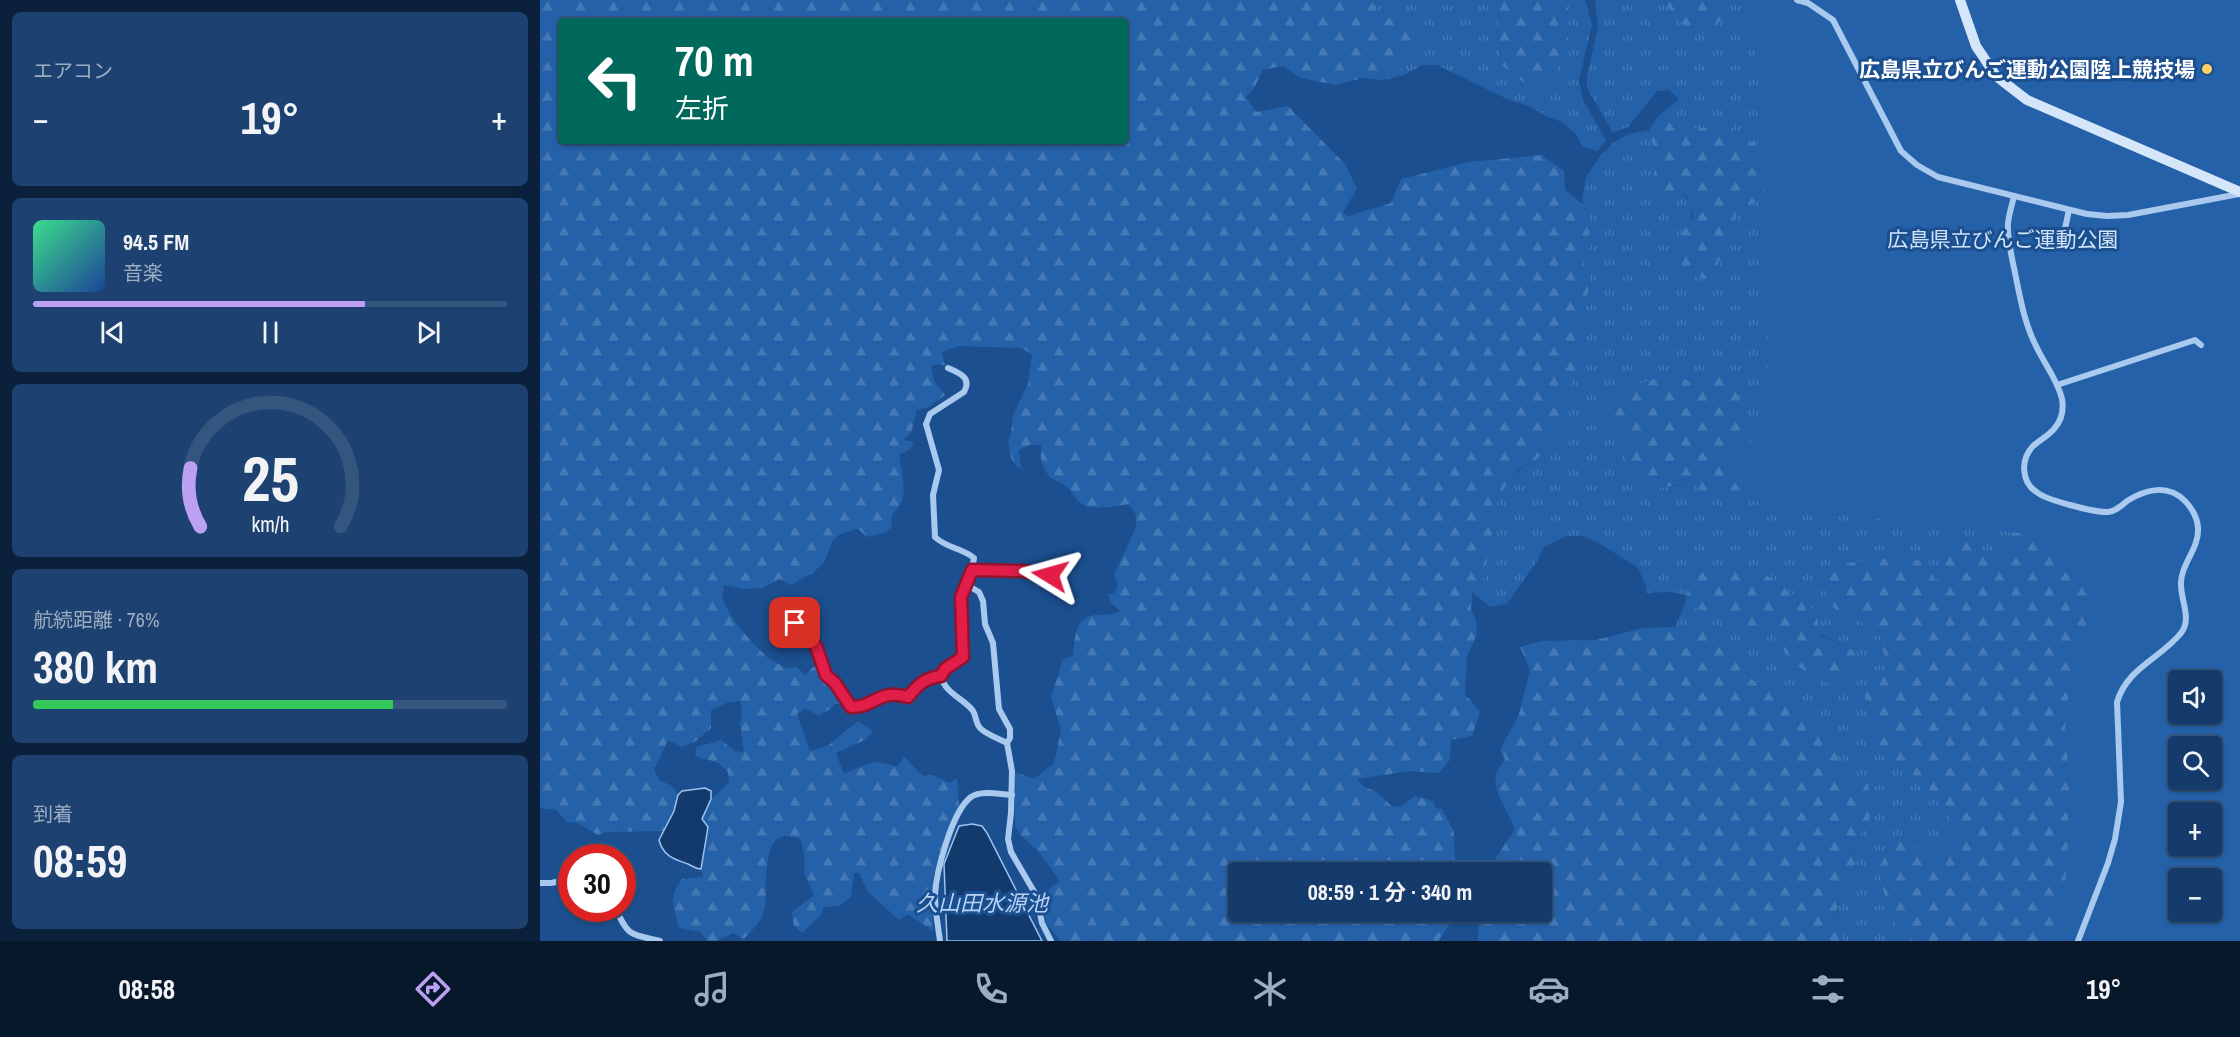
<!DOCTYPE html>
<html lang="ja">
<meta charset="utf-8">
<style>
:root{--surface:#143b6b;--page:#1d4271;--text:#f1f3f6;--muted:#9dadc1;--line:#33557e;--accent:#bca0f2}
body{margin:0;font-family:"Archivo Narrow","Noto Sans JP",sans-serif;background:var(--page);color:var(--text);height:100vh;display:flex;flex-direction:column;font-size:22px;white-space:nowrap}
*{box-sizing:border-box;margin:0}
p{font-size:20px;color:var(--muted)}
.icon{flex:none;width:33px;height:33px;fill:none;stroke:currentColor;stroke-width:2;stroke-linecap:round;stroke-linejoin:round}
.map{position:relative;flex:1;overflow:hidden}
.drawer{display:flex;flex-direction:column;gap:12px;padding:12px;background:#0b203b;width:540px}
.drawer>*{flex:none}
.top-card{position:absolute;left:18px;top:18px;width:570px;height:126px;border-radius:6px;box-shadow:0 2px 4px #0004,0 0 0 2px var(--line);background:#00695c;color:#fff;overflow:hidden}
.fabs{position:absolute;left:1628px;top:670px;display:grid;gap:12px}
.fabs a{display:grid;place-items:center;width:54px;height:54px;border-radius:6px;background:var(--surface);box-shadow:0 2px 4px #0004,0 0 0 2px var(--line);font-size:30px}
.speed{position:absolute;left:18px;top:844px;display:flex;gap:12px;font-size:30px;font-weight:700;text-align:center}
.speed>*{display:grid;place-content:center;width:78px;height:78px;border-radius:50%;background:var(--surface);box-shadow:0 2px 4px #0004,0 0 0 2px var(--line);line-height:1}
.speed .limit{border:9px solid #d22;background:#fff;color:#111}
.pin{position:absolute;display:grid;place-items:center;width:51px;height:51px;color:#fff;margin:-26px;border-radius:12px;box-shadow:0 3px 9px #0006}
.me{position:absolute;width:66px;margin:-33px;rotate:278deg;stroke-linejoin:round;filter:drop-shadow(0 0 4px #0008)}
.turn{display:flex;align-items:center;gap:21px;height:126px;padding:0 18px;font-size:27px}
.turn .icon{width:78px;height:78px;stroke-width:2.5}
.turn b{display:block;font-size:42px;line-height:51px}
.big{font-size:45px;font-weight:700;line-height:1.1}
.drawer .tile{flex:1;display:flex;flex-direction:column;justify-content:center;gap:9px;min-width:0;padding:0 21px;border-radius:9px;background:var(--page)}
.drawer .dial{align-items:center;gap:0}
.dial svg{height:156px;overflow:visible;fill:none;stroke:var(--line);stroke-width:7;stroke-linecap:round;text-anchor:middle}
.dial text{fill:var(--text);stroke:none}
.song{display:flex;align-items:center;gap:18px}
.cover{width:72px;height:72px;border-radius:9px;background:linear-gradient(135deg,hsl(150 70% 55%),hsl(220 70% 35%))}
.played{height:6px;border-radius:3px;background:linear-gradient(90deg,var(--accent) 70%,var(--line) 70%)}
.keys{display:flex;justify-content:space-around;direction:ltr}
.heat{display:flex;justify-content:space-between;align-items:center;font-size:33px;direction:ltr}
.charge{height:9px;border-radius:4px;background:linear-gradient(90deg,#34c759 76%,var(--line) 0)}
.trip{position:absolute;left:688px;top:862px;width:324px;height:60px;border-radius:6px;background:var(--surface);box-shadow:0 2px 4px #0004,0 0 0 2px var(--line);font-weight:700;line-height:60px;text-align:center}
.menu{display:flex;height:96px;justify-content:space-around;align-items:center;background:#08182b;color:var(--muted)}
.menu .icon{width:42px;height:42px}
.menu .active{color:var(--accent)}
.menu b{font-size:27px;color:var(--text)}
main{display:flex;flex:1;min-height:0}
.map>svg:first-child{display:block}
</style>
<main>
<section class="drawer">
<div class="tile"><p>エアコン</p>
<div class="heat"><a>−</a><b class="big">19°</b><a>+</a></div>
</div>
<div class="tile">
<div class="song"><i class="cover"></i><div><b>94.5 FM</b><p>音楽</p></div></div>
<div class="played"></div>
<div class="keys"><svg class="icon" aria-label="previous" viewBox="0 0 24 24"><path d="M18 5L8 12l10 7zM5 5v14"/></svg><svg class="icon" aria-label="pause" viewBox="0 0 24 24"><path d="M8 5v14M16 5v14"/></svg><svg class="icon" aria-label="next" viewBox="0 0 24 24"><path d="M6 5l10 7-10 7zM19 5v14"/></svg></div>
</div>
<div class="tile dial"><svg viewBox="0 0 100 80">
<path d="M14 69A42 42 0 1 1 86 69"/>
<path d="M14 69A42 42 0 0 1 9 39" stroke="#bca0f2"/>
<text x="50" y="56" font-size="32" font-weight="700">25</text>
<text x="50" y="72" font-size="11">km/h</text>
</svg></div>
<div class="tile"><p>航続距離 · 76%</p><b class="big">380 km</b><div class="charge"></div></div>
<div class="tile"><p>到着</p><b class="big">08:59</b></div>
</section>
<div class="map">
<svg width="1700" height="941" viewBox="0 0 1700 941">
<defs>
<pattern id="grass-tufts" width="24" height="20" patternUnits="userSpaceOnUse" patternTransform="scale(1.5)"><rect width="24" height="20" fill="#2461a8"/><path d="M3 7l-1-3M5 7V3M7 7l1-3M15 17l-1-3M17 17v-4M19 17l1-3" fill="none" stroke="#4579b5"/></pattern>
<pattern id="forest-firs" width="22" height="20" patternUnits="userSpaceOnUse" patternTransform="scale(1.5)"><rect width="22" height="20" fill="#2461a8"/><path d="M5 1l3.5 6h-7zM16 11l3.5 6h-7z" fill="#4579b5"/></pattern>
</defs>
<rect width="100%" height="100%" fill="#1b4f8f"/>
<g fill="url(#grass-tufts)">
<polygon points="831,0 952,0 958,8 961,64 1029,43 1026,20 1030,0 1045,0 1052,25 1039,80 1043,100 1066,140 1057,151 1043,147 1035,133 1022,122 1008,117 989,106 969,100 897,65 882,65 865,75 857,62 840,16"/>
<polygon points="1055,0 1123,0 1131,13 1172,26 1185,16 1192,0 1216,0 1229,143 1202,147 1189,121 1170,128 1137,128 1118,116 1139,99 1129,90 1117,91 1088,127 1073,133 1047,88 1047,75 1058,28"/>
<path d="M1109,130C1116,156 1118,165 1109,191L1120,198L1140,189C1163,213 1147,246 1140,274L1176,281L1190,277L1174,266L1182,257L1198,207L1255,191L1240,425L1214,423L1198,405L1181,373L1150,382L1085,443V466L1127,488L1148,482H1213L1465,523L1474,542L1460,565L1294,608L1339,632L1348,674L1343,752L1380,780L1409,810L1417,839L1393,853L1351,919L1375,941H1304L1296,929L1297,907L1309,889L1315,865L1314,841L1323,831L1306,776L1282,722L1248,698L1211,679L1190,649L1167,630L1135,627L1145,604L1192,621L1231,632L1255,665L1314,651L1152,570L1147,595L1130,592L1106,593V586L1098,568L1064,546L1044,536H1027L1004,547L997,561L967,604L950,607L932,592L941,589L954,528C951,499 971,471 996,459L1003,432L1020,429L1028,389L1038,368L1043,312L1050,284L1044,264L1049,244L1050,223L1042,199L1046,177L1061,155L1073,143L1089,134Z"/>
</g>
<g fill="url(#forest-firs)" fill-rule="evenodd">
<path d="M0,0H831L840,16L877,24L879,41L857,61L865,75L842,80L823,78L795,85L761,78L743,66L723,70L714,88L706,97L716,112L748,106L805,164L817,189L803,212L808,216L851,203L861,179L929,162L1002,155L1024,171L1025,190L1043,204L1050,223L1049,244L1044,264L1050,284L1043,312L1038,368L1028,389L1020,429L1003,432L1007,449C1004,452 1000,457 997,459C991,463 985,464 980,468C964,483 952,507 954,528L941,589L932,592L931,610L936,620L937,634L927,657L925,694L940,712L932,736L911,740L910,760L899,773L870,771L817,779L824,787L835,791L852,806L860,807L875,796L893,801L896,808L902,809L914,832L915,873H699V912H913L912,921L898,941H520L506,923L502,894L520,881L498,851L481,836L475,826V772L494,779L514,763L521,730L511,697L523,659L533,656C535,638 534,617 556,615C565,615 572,615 580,611L571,603L567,594L574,593L578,585L574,575L596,527V515L589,504C577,506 558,510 546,506C536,502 533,492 526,486C522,483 517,482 513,479C501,470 500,459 501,445H490L479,450L481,468L477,467L471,458L468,441L471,434L473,415L488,384L492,354L481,348L419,346L402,352L405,365H391L394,381L405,395L389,407L377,410L371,433L363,440L374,442L370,449L359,455C362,478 371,497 352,515L351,528L344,533L327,537L318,529L300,534L292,542L285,561L274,572L251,585L240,579L222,588L203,589L184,585L182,599L196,624L214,644L229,659L246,668L257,667L265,675L273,667L279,666L306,704H295L290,709L279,716L265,708L257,714L270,751L289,745L318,721L333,731L325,740L296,753L304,774C327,764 333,758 357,767L364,757L383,776L392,775L410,783L417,778L419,806L405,837L394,873L392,898L393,931L368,914L359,920L327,891L319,873H314L311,897L299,906L284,907L281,915L262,933L254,926L252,912L274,895L264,873L265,858L261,839C256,838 251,836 246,836C221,836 228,890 225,907C222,921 214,929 204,939L193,933L177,941H168L160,932L139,928C134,909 128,895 142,879L163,877L161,869L168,827L162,819L171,799L189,783L188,772L179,763L155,756L157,747L181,740L195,751L204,752L200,724L202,711L200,701L189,702L171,710V728L156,741L142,747L128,740L114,770L120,781L131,785L138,795L134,811L125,831L67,832L58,835L37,823L27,822L16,810L0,808ZM21,21H585V141H21Z"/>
<polygon points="952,0 1030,0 1026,20 1029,43 1021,64 1008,84 992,89 961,64 958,8"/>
<path d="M1123,0H1192L1185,16L1165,34C1143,26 1135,20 1123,0Z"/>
<path d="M1118,116L1137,128H1170L1189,121L1202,147L1212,142L1229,143L1255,192L1198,207L1182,257L1175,266L1191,277L1176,281L1140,274L1134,261L1143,227L1154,217L1147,196L1140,189L1120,198L1109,191C1118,165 1116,156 1109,130Z"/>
<polygon points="1134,373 1150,382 1181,373 1201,386 1198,405 1214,423 1240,425 1213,482 1196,490 1167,494 1148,482 1107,492 1085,466 1085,443 1060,416 1071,398 1092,386"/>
<polygon points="1465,523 1573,540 1557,654 1532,665 1555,688 1524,941 1375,941 1351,919 1338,870 1355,837 1393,853 1416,839 1409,810 1380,780 1343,752 1322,689 1348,674 1339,632 1294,608 1279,578 1306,563 1356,557 1389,562 1395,580 1407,578 1399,555 1408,538 1426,536 1460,564 1474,542"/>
<polygon points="1215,567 1276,611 1280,635 1314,651 1321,676 1288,684 1255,665 1231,632 1192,621 1145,604 1152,570"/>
<path d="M1135,627L1167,629L1190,649L1211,679L1248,698L1282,722L1306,776L1328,784C1333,811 1335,820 1314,841L1315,865L1309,889L1297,907L1296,929L1304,941H938L939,912H1002V873H946L975,829C969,813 952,791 956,775C957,770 963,763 965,759L960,750L979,714L990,670L980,647L1001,641L1056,640L1103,628Z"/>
</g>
<path fill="#2461a8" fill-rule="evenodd" d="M1206,0H1700V941H1510L1525,890L1528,844L1529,776L1525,728L1529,689L1536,650L1554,610L1557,589L1543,571L1516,550L1490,535L1419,523L1383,524L1317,516L1262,513L1205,498L1189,473L1191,456L1210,442L1222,408L1228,364L1225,185L1218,130L1219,70L1205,15ZM1638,681H1671V714H1638ZM1638,747H1671V780H1638ZM1638,813H1671V846H1638ZM1638,879H1671V912H1638Z"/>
<g fill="#123a6d" stroke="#9cc4f0" stroke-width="1.5">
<path d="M165,788L171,791V799L162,819L168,827L161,869C155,869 153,866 148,864C134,859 123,856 119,840L134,811L138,795L142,791Z"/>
<polygon points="432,824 442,826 447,833 502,941 407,941 404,864 419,826"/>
</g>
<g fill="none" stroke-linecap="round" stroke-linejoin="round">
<g stroke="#a9c9ee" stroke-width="6">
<polyline points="1257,0 1268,3 1293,20 1361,151 1377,165 1398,177 1547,214 1567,216 1588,215 1699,194"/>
<path d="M1474,196C1472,205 1469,214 1468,223C1467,238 1471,253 1474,268C1480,297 1484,324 1498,350C1506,366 1518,381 1522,399C1524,410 1521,421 1514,429C1508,436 1500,440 1493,446C1480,460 1481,483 1498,493C1507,500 1556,513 1568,512C1576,511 1581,506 1587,501C1606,489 1628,484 1645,501C1652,508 1658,519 1658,529C1659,549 1640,565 1641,585C1641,601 1652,619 1641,633C1620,659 1588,667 1577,702L1581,802L1575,839L1568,863L1538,941"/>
<polyline points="1523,238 1529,210"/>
<path d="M408,368C420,373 432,378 424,392L390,414L386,424L399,470L393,495L395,537C406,548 422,548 434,558L432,570"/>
<polyline points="1517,385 1655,340 1661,345"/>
<path d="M510,575L483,571L432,570L421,597L423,657L405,669L401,676C404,693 426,700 433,711C437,717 435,724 441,729C448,735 459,739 467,743L472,771L471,813L468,839L471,852L496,895L502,923L511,941"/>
<polyline points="427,585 439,592 443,601 445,624 453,643 459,709 470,729 470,738 467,743"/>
<path d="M255,623L276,646L286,675L295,683L311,707C334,708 339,688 368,697C378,685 384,678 401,676"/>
<polyline points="0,883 11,883 32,879"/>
<path d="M76,909C88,937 91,934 120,941"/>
<path d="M400,941C398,926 395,910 395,895C396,872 412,811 431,797C441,790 459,794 472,795"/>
</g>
<polyline stroke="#d6e6fa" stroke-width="10" points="1420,0 1436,46 1456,76 1487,100 1700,192"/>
</g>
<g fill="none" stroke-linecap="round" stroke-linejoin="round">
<g stroke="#92132f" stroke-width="15">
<path id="route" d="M255,623L276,646L286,675L295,683L311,707C334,708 339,688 368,697C378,685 384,678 401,676L405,669L423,657L421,597L432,570L483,571L510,575"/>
</g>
<use href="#route" stroke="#e11d48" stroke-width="10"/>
</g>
<circle fill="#ffd166" stroke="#1b4f8f" stroke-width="2" cx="1667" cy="69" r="6"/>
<g text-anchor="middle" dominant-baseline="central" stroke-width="6" stroke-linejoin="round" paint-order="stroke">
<g font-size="21" font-weight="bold" fill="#fff" stroke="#1b4f8f" text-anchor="end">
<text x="1655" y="69">広島県立びんご運動公園陸上競技場</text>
</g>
<g font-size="21" fill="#cfe3fa" stroke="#1b4f8f">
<text x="1463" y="239">広島県立びんご運動公園</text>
</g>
<g font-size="22" font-style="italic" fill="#b5d3f5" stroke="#1b4f8f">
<text x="442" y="903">久山田水源池</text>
</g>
</g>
</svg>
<div class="fabs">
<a><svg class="icon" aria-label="sound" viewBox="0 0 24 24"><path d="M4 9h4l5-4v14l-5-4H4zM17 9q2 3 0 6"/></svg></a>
<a><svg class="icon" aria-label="search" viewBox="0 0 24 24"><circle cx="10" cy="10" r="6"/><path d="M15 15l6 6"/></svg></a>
<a>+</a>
<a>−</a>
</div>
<div class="speed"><div class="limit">30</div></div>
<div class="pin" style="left:255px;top:623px;background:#d93025"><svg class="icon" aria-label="arrive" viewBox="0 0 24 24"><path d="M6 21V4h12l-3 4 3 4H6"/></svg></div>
<svg class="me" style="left:510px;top:575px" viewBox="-20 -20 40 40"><path d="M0-17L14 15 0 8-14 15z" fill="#e11d48" stroke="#fff" stroke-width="4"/></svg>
<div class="trip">08:59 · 1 分 · 340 m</div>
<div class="top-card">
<div class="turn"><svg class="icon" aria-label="left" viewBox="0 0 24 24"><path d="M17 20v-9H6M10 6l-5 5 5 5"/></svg><div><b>70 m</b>左折</div></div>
</div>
</div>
</main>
<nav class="menu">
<b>08:58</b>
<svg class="icon active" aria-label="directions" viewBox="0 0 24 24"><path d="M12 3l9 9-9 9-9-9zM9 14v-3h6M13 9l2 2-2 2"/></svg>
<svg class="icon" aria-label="music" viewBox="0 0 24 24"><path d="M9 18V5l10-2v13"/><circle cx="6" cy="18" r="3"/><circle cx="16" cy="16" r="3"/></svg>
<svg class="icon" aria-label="phone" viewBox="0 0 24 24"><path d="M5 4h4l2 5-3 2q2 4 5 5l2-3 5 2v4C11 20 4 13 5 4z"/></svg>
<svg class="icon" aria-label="climate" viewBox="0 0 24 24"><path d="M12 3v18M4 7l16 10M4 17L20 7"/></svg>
<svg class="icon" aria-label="car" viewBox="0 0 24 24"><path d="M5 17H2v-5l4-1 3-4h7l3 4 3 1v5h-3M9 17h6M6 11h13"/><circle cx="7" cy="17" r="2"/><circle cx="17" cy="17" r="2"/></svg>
<svg class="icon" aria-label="filters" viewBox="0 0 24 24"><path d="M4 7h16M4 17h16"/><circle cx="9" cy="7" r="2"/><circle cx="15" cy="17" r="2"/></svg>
<b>19°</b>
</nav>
